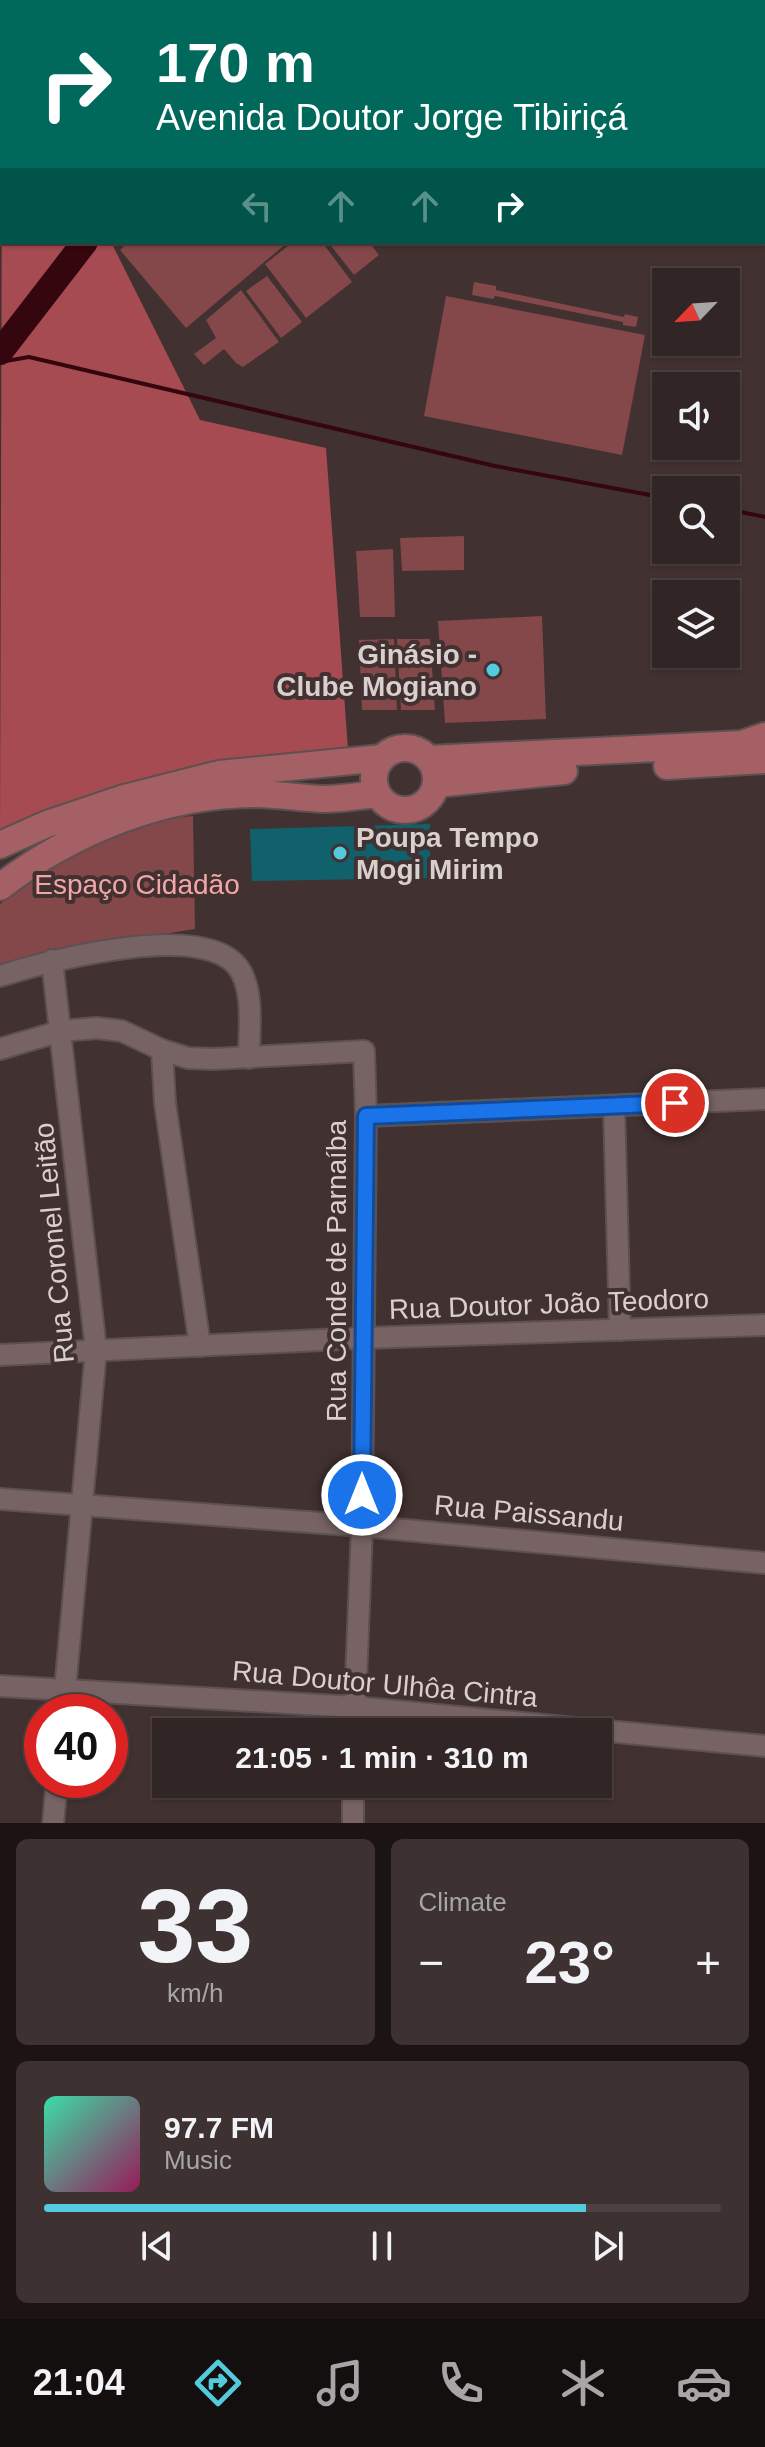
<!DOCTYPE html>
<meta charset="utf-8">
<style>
:root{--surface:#322525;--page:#3d3132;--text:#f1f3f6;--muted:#a8a5a7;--line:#4d4242;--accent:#54cadd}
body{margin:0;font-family:Helvetica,sans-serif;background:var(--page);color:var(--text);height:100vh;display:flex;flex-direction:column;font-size:30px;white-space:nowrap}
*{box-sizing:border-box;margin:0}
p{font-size:26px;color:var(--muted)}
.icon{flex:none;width:44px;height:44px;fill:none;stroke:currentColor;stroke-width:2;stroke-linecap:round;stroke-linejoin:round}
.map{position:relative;height:1823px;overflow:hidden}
.sheet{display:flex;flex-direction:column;gap:16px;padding:16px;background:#1c1414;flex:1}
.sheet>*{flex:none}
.guide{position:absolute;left:0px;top:0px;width:766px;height:244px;box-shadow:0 2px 6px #0004,0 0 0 2px var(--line);background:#00695c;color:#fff;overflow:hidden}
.needle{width:52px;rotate:245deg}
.controls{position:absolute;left:652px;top:268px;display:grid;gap:16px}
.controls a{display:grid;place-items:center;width:88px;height:88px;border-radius:0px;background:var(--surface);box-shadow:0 2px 6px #0004,0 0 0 2px var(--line);font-size:40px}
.speed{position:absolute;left:24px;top:1694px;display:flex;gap:16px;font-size:40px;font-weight:700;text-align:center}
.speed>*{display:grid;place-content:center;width:104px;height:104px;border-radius:50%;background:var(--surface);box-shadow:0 2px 6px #0004,0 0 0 2px var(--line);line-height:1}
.speed .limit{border:12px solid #d22;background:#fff;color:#111}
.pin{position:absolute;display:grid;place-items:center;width:68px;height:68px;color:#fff;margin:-34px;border:4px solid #fff;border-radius:50%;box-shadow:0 2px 8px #0007}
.me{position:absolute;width:88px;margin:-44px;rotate:0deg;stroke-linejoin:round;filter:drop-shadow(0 0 6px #0008)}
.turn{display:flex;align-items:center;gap:28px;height:168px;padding:0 24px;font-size:36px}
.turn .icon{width:104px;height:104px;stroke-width:2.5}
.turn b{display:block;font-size:56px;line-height:68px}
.lanes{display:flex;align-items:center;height:76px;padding:0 24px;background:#0003;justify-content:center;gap:40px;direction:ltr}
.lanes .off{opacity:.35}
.big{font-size:60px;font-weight:600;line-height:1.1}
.sheet .tile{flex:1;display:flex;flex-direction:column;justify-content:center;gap:12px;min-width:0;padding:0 28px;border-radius:12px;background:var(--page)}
.sheet .dial{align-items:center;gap:0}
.dial b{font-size:104px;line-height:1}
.song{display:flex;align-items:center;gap:24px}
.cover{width:96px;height:96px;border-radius:12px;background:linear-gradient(135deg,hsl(160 70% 55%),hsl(330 70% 35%))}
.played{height:8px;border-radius:4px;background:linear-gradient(90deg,var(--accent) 80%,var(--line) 80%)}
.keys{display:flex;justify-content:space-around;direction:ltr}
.heat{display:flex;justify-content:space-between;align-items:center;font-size:44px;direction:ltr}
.sheet .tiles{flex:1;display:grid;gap:16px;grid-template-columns:1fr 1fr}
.tile:last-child{grid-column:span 2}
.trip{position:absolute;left:152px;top:1718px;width:460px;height:80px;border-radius:0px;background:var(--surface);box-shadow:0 2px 6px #0004,0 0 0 2px var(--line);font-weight:600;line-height:80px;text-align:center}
.tab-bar{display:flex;height:128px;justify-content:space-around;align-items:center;background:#140f0f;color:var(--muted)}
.tab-bar .icon{width:56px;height:56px}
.tab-bar .active{color:var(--accent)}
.tab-bar b{font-size:36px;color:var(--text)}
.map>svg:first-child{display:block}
</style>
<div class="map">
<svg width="765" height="1823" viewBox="0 0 765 1823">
<rect width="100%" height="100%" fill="#423131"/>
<g fill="#84474a">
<polygon points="129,242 288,242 186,328 120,250"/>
<polygon points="293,242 322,242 352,282 306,318 265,264"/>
<polygon points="328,242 369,242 379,255 354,275"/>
<polygon points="267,276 302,322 281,338 246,291"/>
<polygon points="474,282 496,286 496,290 624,317 625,314 638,317 636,327 623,325 623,322 495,296 493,299 472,295"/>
<polygon points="241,290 279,342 243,367 236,363 224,349 204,365 194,354 216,338 206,320"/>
<polygon points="446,296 645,335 622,455 424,416"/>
<polygon points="464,536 464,570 402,571 400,538"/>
<polygon points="393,549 395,617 360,617 356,551"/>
<polygon points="542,616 546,719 445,723 438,621"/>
<polygon points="394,639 397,710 362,710 359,640"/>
<polygon points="397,639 430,639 435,710 401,710"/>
<path d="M193,816L195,929L56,951L0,968V904C57,860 119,822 193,816Z"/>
</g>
<polygon fill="#a74b53" points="2,138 2,242 111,242 200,420 326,448 348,749 0,837"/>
<polygon fill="#34060d" points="351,0 508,0 349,2"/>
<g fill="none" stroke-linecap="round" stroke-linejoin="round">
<g stroke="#34060d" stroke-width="4">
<polyline points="0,362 29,357 495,466 666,498"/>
<polyline points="726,509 765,517"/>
</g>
<g stroke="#34060d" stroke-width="26">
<polyline points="270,2 271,0"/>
<polyline points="0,352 85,242"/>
</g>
</g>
<polygon fill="#11616c" points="430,824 430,878 252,881 250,829"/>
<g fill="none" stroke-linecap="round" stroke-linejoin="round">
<g stroke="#5d5050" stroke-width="24">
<g id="minor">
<polyline points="17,0 19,2"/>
<polyline points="233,0 235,2"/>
<polyline points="0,29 2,27"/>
<polyline points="52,960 96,1350 63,1712"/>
<path d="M0,976C48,961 212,917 241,972C254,995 249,1032 249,1058"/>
<polyline points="0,1049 61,1031 97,1028 122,1031 162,1050 188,1058 213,1059 364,1051 366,1116 362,1526 354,1732"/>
<polyline points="162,1050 165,1103 200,1346"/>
<polyline points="614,1106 620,1330"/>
<polyline points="366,1116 765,1099"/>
<polyline points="0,1355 364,1338 765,1325"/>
<polyline points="0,1499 362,1526 765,1563"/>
<polyline points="0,1686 354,1707 765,1746"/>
<polyline points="53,1823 57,1780"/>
<polyline points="353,1823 353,1784"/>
</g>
</g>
<g stroke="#5d5050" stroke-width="30">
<g id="major">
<circle cx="405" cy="779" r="31"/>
<polyline points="429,759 742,744 765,736"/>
<polyline points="667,766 765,760"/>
<polyline points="436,784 564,771"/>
<polyline points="0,845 47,824 124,798 219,774 382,758"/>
<path d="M0,887C71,832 164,794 255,794C277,794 300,798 322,799C340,799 359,796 377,794"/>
</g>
</g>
<use href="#minor" stroke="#776364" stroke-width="20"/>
<use href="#major" stroke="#a56065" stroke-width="26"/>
</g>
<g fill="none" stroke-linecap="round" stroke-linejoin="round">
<g stroke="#114b97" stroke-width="20">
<polyline id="route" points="362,1495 366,1116 675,1103"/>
</g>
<use href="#route" stroke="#1a73e8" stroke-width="14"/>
</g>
<g fill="#54cadd" stroke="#423131" stroke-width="3">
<circle cx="493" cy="670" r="8"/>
<circle cx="340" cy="853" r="8"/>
</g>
<g text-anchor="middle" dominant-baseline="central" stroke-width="8" stroke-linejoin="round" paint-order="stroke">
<g font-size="28" font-weight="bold" fill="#dacfcf" stroke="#423131" text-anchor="end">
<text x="477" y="654">Ginásio -<tspan x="477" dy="32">Clube Mogiano</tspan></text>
<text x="356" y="837" text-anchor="start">Poupa Tempo<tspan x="356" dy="32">Mogi Mirim</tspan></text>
</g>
<g font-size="28" fill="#f3a6a9" stroke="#423131">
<text x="137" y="884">Espaço Cidadão</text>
</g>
<g font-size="28" fill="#dacfcf" stroke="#423131">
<text transform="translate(54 1243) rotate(-95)">Rua Coronel Leitão</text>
<text transform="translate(336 1271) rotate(-90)">Rua Conde de Parnaíba</text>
<text transform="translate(549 1304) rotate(-2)">Rua Doutor João Teodoro</text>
<text transform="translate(529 1513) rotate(5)">Rua Paissandu</text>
<text transform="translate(385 1684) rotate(5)">Rua Doutor Ulhôa Cintra</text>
</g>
</g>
</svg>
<div class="controls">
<a><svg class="needle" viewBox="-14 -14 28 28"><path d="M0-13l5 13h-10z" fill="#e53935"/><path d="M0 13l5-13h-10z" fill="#a8a5a7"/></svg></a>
<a><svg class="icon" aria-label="sound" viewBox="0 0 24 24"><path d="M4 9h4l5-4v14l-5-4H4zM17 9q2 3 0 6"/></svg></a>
<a><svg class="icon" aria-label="search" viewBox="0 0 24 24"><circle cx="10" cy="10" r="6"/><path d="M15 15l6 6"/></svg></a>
<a><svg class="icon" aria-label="layers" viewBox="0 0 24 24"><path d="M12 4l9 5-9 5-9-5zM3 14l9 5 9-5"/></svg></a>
</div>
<div class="speed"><div class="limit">40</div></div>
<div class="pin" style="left:675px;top:1103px;background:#d93025"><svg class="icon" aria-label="arrive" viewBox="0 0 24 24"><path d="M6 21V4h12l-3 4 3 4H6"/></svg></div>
<svg class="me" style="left:362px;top:1495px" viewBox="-20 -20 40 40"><circle r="17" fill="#1a73e8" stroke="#fff" stroke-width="3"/><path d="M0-11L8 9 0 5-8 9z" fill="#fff"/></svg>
<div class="trip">21:05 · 1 min · 310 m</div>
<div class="guide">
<div class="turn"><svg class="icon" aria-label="right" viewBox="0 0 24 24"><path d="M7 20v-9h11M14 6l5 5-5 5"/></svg><div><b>170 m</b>Avenida Doutor Jorge Tibiriçá</div></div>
<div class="lanes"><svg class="icon off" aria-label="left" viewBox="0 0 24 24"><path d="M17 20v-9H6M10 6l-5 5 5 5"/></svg><svg class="icon off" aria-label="ahead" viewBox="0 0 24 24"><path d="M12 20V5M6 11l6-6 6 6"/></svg><svg class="icon off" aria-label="ahead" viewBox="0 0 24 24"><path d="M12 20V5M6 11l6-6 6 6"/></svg><svg class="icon" aria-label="right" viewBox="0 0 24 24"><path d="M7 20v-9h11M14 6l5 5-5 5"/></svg></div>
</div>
</div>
<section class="sheet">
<div class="tiles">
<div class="tile dial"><b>33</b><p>km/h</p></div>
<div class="tile"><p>Climate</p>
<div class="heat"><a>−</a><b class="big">23°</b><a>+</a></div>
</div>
<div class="tile">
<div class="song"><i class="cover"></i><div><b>97.7 FM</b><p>Music</p></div></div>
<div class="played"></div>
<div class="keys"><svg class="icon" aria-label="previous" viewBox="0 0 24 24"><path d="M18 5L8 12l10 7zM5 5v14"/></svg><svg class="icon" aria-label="pause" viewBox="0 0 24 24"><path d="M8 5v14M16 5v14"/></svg><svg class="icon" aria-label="next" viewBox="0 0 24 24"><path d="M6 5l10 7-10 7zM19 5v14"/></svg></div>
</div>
</div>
</section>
<nav class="tab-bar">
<b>21:04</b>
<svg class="icon active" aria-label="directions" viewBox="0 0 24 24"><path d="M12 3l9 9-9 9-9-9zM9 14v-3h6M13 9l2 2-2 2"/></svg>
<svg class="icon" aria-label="music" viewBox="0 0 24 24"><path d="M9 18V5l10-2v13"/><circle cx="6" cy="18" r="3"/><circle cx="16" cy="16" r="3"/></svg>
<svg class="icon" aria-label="phone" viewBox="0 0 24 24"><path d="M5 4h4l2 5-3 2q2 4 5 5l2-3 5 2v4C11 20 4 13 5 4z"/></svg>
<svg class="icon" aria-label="climate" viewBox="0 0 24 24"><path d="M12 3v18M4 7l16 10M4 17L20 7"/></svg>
<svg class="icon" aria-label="car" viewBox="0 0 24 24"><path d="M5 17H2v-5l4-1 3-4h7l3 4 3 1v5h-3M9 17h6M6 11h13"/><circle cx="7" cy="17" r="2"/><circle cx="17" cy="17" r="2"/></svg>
</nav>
